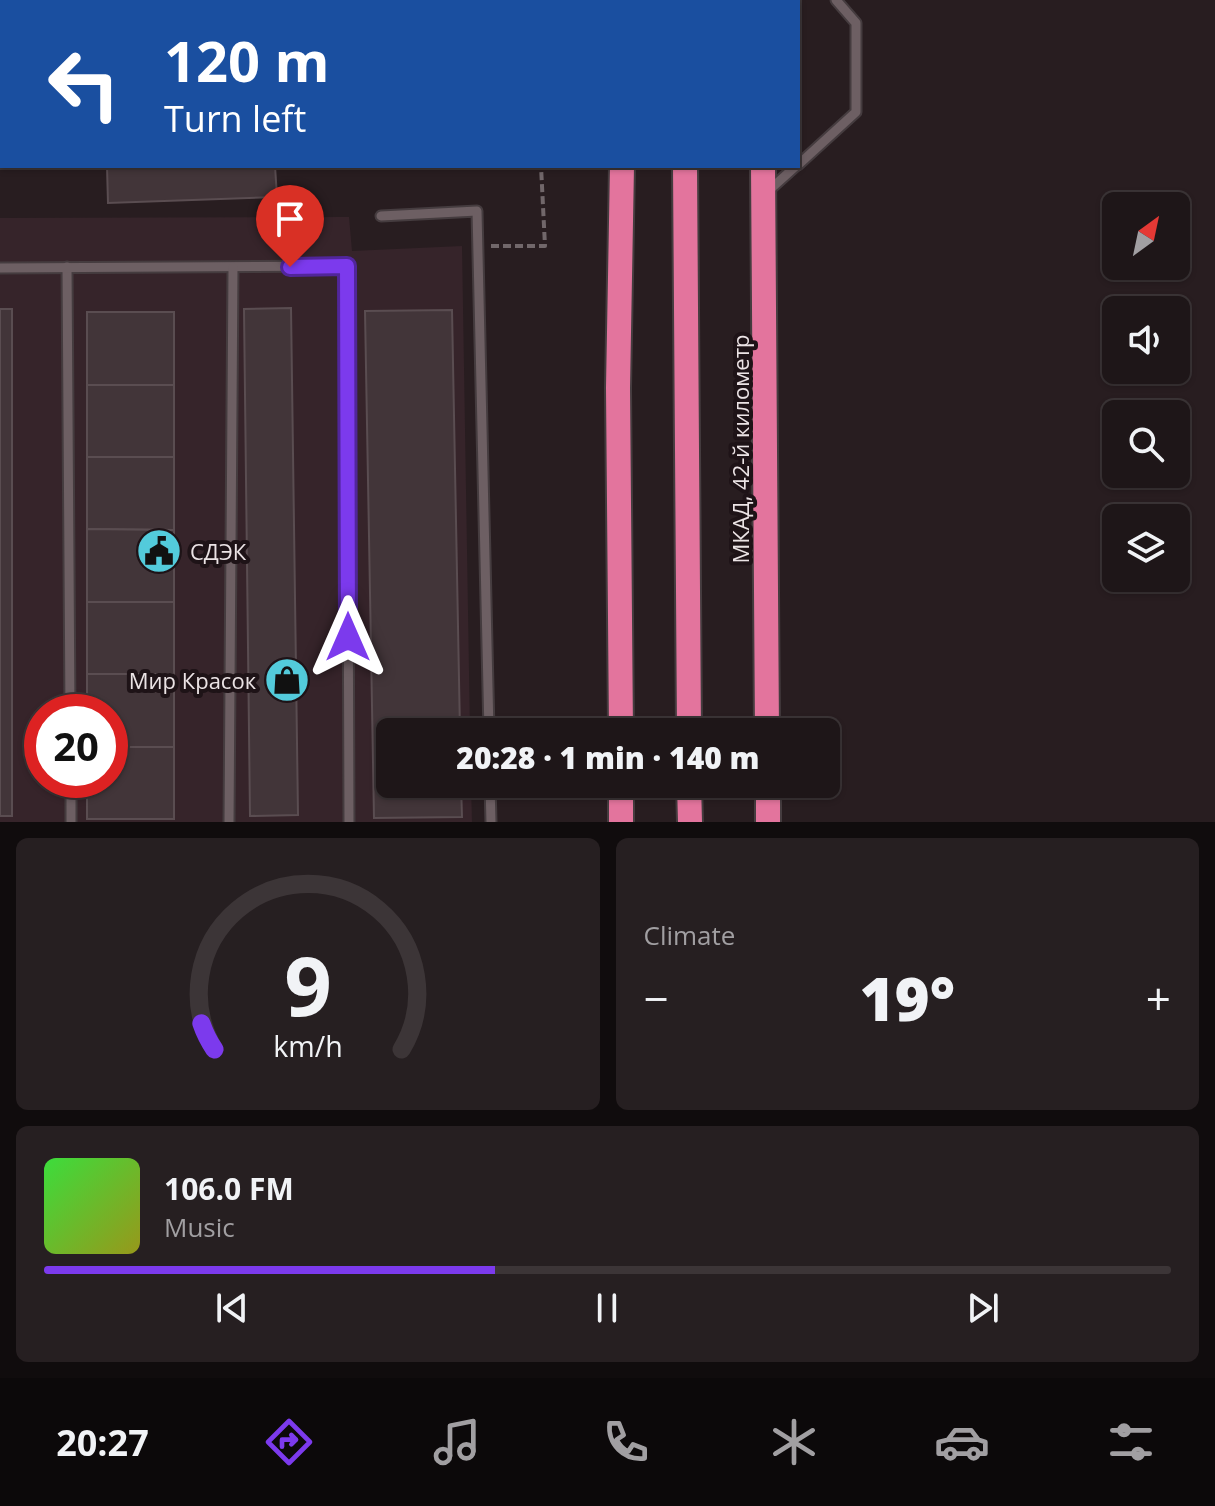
<!DOCTYPE html>
<meta charset="utf-8">
<style>
:root{--surface:#1e1618;--page:#261f21;--text:#f1f3f6;--muted:#a19fa2;--line:#3c3537;--accent:#7c3aed}
body{margin:0;font-family:"Open Sans",sans-serif;background:var(--page);color:var(--text);height:100vh;display:flex;flex-direction:column;font-size:30px;white-space:nowrap}
*{box-sizing:border-box;margin:0}
p{font-size:26px;color:var(--muted)}
.icon{flex:none;width:44px;height:44px;fill:none;stroke:currentColor;stroke-width:2;stroke-linecap:round;stroke-linejoin:round}
.map{position:relative;height:822px;overflow:hidden}
.sheet{display:flex;flex-direction:column;gap:16px;padding:16px;background:#100c0d;flex:1}
.sheet>*{flex:none}
.hud{position:absolute;left:0px;top:0px;width:800px;height:168px;box-shadow:0 2px 6px #0004,0 0 0 2px var(--line);background:#1a4fa0;color:#fff;overflow:hidden}
.needle{width:52px;rotate:33deg}
.fabs{position:absolute;left:1102px;top:192px;display:grid;gap:16px}
.fabs a{display:grid;place-items:center;width:88px;height:88px;border-radius:12px;background:var(--surface);box-shadow:0 2px 6px #0004,0 0 0 2px var(--line);font-size:40px}
.speed{position:absolute;left:24px;top:694px;display:flex;gap:16px;font-size:40px;font-weight:700;text-align:center}
.speed>*{display:grid;place-content:center;width:104px;height:104px;border-radius:50%;background:var(--surface);box-shadow:0 2px 6px #0004,0 0 0 2px var(--line);line-height:1}
.speed .limit{border:12px solid #d22;background:#fff;color:#111}
.pin{position:absolute;display:grid;place-items:center;width:68px;height:68px;color:#fff;margin:-82px -34px;border-radius:50% 50% 50% 0;rotate:-45deg;box-shadow:0 0 8px #0007}
.pin .icon{rotate:45deg}
.me{position:absolute;width:88px;margin:-44px;rotate:0deg;stroke-linejoin:round;filter:drop-shadow(0 0 6px #0008)}
.turn{display:flex;align-items:center;gap:28px;height:168px;padding:0 32px;font-size:36px}
.turn .icon{width:104px;height:104px;stroke-width:2.5}
.turn b{display:block;font-size:56px;line-height:68px}
.big{font-size:60px;font-weight:800;line-height:1.1}
.sheet .card{flex:1;display:flex;flex-direction:column;justify-content:center;gap:12px;min-width:0;padding:0 28px;border-radius:12px;background:var(--page)}
.sheet .dial{align-items:center;gap:0}
.dial svg{height:208px;overflow:visible;fill:none;stroke:var(--line);stroke-width:7;stroke-linecap:round;text-anchor:middle}
.dial text{fill:var(--text);stroke:none}
.song{display:flex;align-items:center;gap:24px}
.cover{width:96px;height:96px;border-radius:12px;background:linear-gradient(135deg,hsl(120 70% 55%),hsl(60 70% 35%))}
.played{height:8px;border-radius:4px;background:linear-gradient(90deg,var(--accent) 40%,var(--line) 40%)}
.keys{display:flex;justify-content:space-around;direction:ltr}
.heat{display:flex;justify-content:space-between;align-items:center;font-size:44px;direction:ltr}
.sheet .tiles{flex:1;display:grid;gap:16px;grid-template-columns:1fr 1fr}
.card:last-child{grid-column:span 2}
.trip{position:absolute;left:376px;top:718px;width:464px;height:80px;border-radius:12px;background:var(--surface);box-shadow:0 2px 6px #0004,0 0 0 2px var(--line);font-weight:800;line-height:80px;text-align:center}
.tab-bar{display:flex;height:128px;justify-content:space-around;align-items:center;background:#0c090a;color:var(--muted)}
.tab-bar .icon{width:56px;height:56px}
.tab-bar .on{color:var(--accent)}
.tab-bar b{font-size:36px;color:var(--text)}
.map>svg:first-child{display:block}
</style>
<div class="map">
<svg width="1215" height="822" viewBox="0 0 1215 822">
<rect width="100%" height="100%" fill="#281d20"/>
<path fill="#36242a" fill-rule="evenodd" d="M349,217L352,251L462,246L470,732H390V784H471L472,822H0V218ZM42,712H110V780H42Z"/>
<g fill="#423539" stroke="#5a4d51" stroke-width="2">
<polygon points="107,166 275,166 277,197 108,203"/>
<polygon points="291,308 298,815 250,816 244,309"/>
<rect x="0" y="309" width="12" height="507"/>
<polygon points="452,310 460,732 390,732 390,784 461,784 462,817 374,818 365,311"/>
<rect x="87" y="312" width="87" height="73"/>
<rect x="87" y="385" width="87" height="72"/>
<polygon points="87,457 174,457 174,530 87,529"/>
<polygon points="87,529 174,530 174,602 87,602"/>
<rect x="87" y="602" width="87" height="72"/>
<polygon points="87,674 174,674 174,747 110,747 110,712 87,712"/>
<polygon points="110,747 174,747 174,819 87,819 87,780 110,780"/>
</g>
<g fill="none" stroke-linecap="round" stroke-linejoin="round">
<g stroke="#453c3f" stroke-width="13">
<g id="lane">
<polyline points="798,165 856,112 856,23 836,0"/>
<polyline points="766,193 796,166"/>
<polyline points="381,216 477,211 489,732"/>
<polyline points="67,267 70,712"/>
<polyline points="0,268 347,266 349,822"/>
<polyline points="71,780 71,822"/>
<polyline points="490,784 491,822"/>
<polyline points="229,822 233,268"/>
</g>
</g>
<g stroke="#453c3f" stroke-width="28">
<g id="highway">
<polyline points="684,0 684,2"/>
<polyline points="762,0 762,2"/>
<polyline points="625,2 625,0"/>
<polyline points="685,166 689,732"/>
<polyline points="763,166 767,732"/>
<polyline points="621,732 618,388 622,166"/>
<polyline points="621,784 621,822"/>
<polyline points="689,784 690,822"/>
<polyline points="768,784 768,822"/>
</g>
</g>
<g stroke="#71676a" stroke-width="4" stroke-dasharray="8 4" stroke-linecap="butt">
<polyline points="438,0 439,2"/>
<polyline points="491,246 545,246 541,166"/>
</g>
<use href="#lane" stroke="#6d5f63" stroke-width="9"/>
<use href="#highway" stroke="#e3749d" stroke-width="24"/>
</g>
<g fill="none" stroke-linecap="round" stroke-linejoin="round">
<g stroke="#51269a" stroke-width="20">
<polyline id="route" points="290,267 347,266 348,637"/>
</g>
<use href="#route" stroke="#7c3aed" stroke-width="14"/>
</g>
<defs>
<g id="civic-disc" transform="scale(2.3)"><circle r="9.5" fill="#53cbdb" stroke="#1e1317"/><path d="M-.6-6.5H3V-4.5H.6V-3L4-1V1h2V6H-6V1h2V-1L-.6-3ZM-1.2 2.5V6h2.4V2.5Z" fill="#111"/></g>
<g id="shop-disc" transform="scale(2.3)"><circle r="9.5" fill="#53cbdb" stroke="#1e1317"/><path d="M-5-2.5h2.3a2.7 3.5 0 0 1 5.4 0H5L5.5 6h-11ZM-1.5-2.5h3a1.5 2.3 0 0 0-3 0Z" fill="#111"/></g>
</defs>
<g fill-rule="evenodd">
<use href="#civic-disc" x="159" y="551"/>
<use href="#shop-disc" x="287" y="680"/>
</g>
<g text-anchor="middle" dominant-baseline="central" stroke-width="8" stroke-linejoin="round" paint-order="stroke">
<g font-size="22" fill="#ebe3e5" stroke="#1e1317">
<text transform="translate(740 449) rotate(-90)">МКАД, 42-й километр</text>
</g>
<g font-size="22" fill="#ebe3e5" stroke="#1e1317" text-anchor="start">
<text x="190" y="551">СДЭК</text>
<text x="256" y="680" text-anchor="end">Мир Красок</text>
</g>
</g>
</svg>
<div class="fabs">
<a><svg class="needle" viewBox="-14 -14 28 28"><path d="M0-13l5 13h-10z" fill="#e53935"/><path d="M0 13l5-13h-10z" fill="#a19fa2"/></svg></a>
<a><svg class="icon" aria-label="sound" viewBox="0 0 24 24"><path d="M4 9h4l5-4v14l-5-4H4zM17 9q2 3 0 6"/></svg></a>
<a><svg class="icon" aria-label="search" viewBox="0 0 24 24"><circle cx="10" cy="10" r="6"/><path d="M15 15l6 6"/></svg></a>
<a><svg class="icon" aria-label="layers" viewBox="0 0 24 24"><path d="M12 4l9 5-9 5-9-5zM3 14l9 5 9-5"/></svg></a>
</div>
<div class="speed"><div class="limit">20</div></div>
<div class="pin" style="left:290px;top:267px;background:#d93025"><svg class="icon" aria-label="arrive" viewBox="0 0 24 24"><path d="M6 21V4h12l-3 4 3 4H6"/></svg></div>
<svg class="me" style="left:348px;top:637px" viewBox="-20 -20 40 40"><path d="M0-17L14 15 0 8-14 15z" fill="#7c3aed" stroke="#fff" stroke-width="4"/></svg>
<div class="trip">20:28 · 1 min · 140 m</div>
<div class="hud">
<div class="turn"><svg class="icon" aria-label="left" viewBox="0 0 24 24"><path d="M17 20v-9H6M10 6l-5 5 5 5"/></svg><div><b>120 m</b>Turn left</div></div>
</div>
</div>
<section class="sheet">
<div class="tiles">
<div class="card dial"><svg viewBox="0 0 100 80">
<path d="M14 69A42 42 0 1 1 86 69"/>
<path d="M14 69A42 42 0 0 1 9 59" stroke="#7c3aed"/>
<text x="50" y="56" font-size="32" font-weight="700">9</text>
<text x="50" y="72" font-size="11">km/h</text>
</svg></div>
<div class="card"><p>Climate</p>
<div class="heat"><a>−</a><b class="big">19°</b><a>+</a></div>
</div>
<div class="card">
<div class="song"><i class="cover"></i><div><b>106.0 FM</b><p>Music</p></div></div>
<div class="played"></div>
<div class="keys"><svg class="icon" aria-label="previous" viewBox="0 0 24 24"><path d="M18 5L8 12l10 7zM5 5v14"/></svg><svg class="icon" aria-label="pause" viewBox="0 0 24 24"><path d="M8 5v14M16 5v14"/></svg><svg class="icon" aria-label="next" viewBox="0 0 24 24"><path d="M6 5l10 7-10 7zM19 5v14"/></svg></div>
</div>
</div>
</section>
<nav class="tab-bar">
<b>20:27</b>
<svg class="icon on" aria-label="directions" viewBox="0 0 24 24"><path d="M12 3l9 9-9 9-9-9zM9 14v-3h6M13 9l2 2-2 2"/></svg>
<svg class="icon" aria-label="music" viewBox="0 0 24 24"><path d="M9 18V5l10-2v13"/><circle cx="6" cy="18" r="3"/><circle cx="16" cy="16" r="3"/></svg>
<svg class="icon" aria-label="phone" viewBox="0 0 24 24"><path d="M5 4h4l2 5-3 2q2 4 5 5l2-3 5 2v4C11 20 4 13 5 4z"/></svg>
<svg class="icon" aria-label="climate" viewBox="0 0 24 24"><path d="M12 3v18M4 7l16 10M4 17L20 7"/></svg>
<svg class="icon" aria-label="car" viewBox="0 0 24 24"><path d="M5 17H2v-5l4-1 3-4h7l3 4 3 1v5h-3M9 17h6M6 11h13"/><circle cx="7" cy="17" r="2"/><circle cx="17" cy="17" r="2"/></svg>
<svg class="icon" aria-label="filters" viewBox="0 0 24 24"><path d="M4 7h16M4 17h16"/><circle cx="9" cy="7" r="2"/><circle cx="15" cy="17" r="2"/></svg>
</nav>
